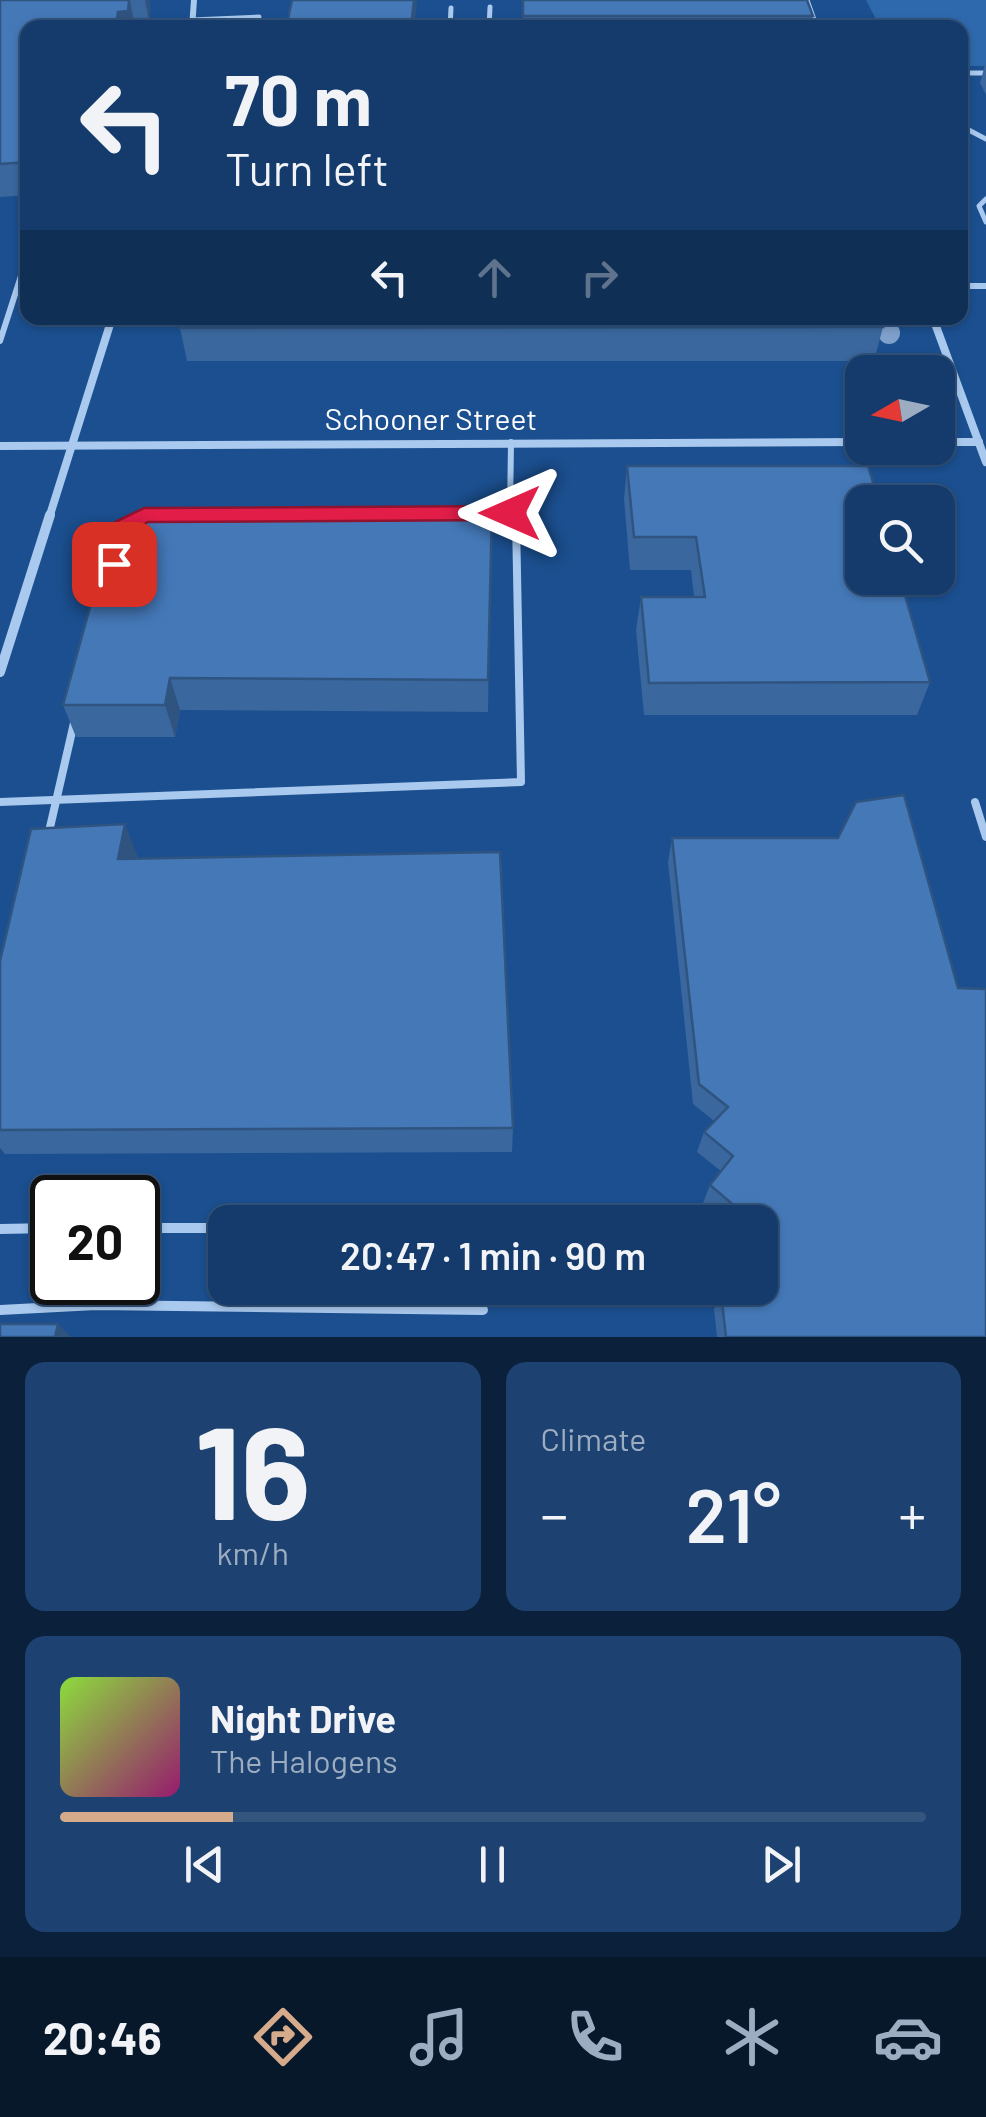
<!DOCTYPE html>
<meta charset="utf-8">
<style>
:root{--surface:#143b6b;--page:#1d4271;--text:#f1f3f6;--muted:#9dadc1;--line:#33557e;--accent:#d6ab8b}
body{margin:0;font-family:Barlow,sans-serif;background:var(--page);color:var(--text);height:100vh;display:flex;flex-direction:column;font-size:38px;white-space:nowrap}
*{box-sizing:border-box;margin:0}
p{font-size:32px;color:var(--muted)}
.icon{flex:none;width:55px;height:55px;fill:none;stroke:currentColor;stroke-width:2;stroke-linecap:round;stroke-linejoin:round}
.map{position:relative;height:1337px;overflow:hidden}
.sheet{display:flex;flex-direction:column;gap:25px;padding:25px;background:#0b203b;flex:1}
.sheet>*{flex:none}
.banner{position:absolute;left:20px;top:20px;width:948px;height:305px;border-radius:20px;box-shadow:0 2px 8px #0004,0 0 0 2px var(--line);background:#143b6b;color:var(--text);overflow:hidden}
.needle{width:65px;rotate:261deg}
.controls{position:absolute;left:845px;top:355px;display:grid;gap:20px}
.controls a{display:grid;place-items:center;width:110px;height:110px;border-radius:20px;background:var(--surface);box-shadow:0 2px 8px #0004,0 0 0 2px var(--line);font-size:50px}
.speed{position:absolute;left:30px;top:1175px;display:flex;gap:20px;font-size:50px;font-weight:700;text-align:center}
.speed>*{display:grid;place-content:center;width:130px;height:130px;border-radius:50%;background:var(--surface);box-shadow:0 2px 8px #0004,0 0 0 2px var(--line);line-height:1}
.speed .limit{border:5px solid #111;border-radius:15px;background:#fff;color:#111}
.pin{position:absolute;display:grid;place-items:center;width:85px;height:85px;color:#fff;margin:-42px;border-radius:20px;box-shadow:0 5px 15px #0006}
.me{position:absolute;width:110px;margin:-55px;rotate:270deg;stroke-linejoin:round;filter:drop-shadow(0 0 8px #0008)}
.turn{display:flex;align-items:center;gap:35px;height:210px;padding:0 40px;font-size:45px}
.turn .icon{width:130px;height:130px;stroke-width:2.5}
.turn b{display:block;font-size:70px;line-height:85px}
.lanes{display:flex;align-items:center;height:95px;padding:0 40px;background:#0003;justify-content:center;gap:50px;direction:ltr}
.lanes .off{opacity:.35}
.big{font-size:75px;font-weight:600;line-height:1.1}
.sheet .tile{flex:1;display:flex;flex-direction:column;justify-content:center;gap:15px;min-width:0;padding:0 35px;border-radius:20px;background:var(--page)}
.sheet .dial{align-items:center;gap:0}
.dial b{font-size:130px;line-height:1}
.song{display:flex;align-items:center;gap:30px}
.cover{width:120px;height:120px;border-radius:15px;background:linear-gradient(135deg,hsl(90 70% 55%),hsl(320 70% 35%))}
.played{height:10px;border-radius:5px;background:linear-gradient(90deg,var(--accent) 20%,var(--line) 20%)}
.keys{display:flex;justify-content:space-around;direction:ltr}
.heat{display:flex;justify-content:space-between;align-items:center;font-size:55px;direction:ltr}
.sheet .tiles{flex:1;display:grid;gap:25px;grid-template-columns:1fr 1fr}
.tile:last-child{grid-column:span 2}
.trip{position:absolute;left:208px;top:1205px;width:570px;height:100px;border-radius:20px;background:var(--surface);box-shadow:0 2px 8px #0004,0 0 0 2px var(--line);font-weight:600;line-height:100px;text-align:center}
.dock{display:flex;height:160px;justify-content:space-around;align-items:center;background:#08182b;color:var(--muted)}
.dock .icon{width:70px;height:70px}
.dock .on{color:var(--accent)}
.dock b{font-size:45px;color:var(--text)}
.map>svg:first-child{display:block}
</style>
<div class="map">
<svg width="986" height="1337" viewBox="0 0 986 1337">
<rect width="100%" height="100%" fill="#1b4f8f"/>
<polygon fill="#2e69ad" points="866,0 986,0 986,66 960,66 960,28 880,27"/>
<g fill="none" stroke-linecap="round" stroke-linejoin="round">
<g stroke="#a9c9ee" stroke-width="5">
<polyline points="807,0 817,28"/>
<polyline points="192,20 259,17 256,28"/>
<polyline points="450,28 451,8"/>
<polyline points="489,28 490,7"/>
<polyline points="960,73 986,73"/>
<polyline points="960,120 963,127 986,139"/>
<polyline points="986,199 979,206 986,222"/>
</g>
<g stroke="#a9c9ee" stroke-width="6">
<polyline points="28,251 21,276 28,276"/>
<polyline points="960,286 986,286"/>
<polyline points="0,341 21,276"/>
<polyline points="511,442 510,513 514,518"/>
<polyline points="482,513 510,513"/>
</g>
<g stroke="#a9c9ee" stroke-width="8">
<polyline points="0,802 521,782 516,520 512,515"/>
<polyline points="975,802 986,837"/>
<polyline points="48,836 74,723"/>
</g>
<g stroke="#a9c9ee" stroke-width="10">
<polyline points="138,1228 225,1228"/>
<polyline points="0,1229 52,1228"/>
<polyline points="0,1310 96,1305 483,1310"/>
</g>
<polyline stroke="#a9c9ee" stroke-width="6" points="192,28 194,0"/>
<g stroke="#a9c9ee" stroke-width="8">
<polyline points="933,318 986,462"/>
<polyline points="938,442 979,442"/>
<polyline points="0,446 862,442"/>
<polyline points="49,518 112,318"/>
</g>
<polyline stroke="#a9c9ee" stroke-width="10" points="0,672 50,515"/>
</g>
<circle fill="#7ea0ca" cx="889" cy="333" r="11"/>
<g fill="#3a679d">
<polygon points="0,0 150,0 150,27 28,28 28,195 0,197"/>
<polygon points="523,0 813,16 811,28 522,28"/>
<polygon points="986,61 986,95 980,83"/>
<polygon points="883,327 874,361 187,361 180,328"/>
<polygon points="627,466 930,682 917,715 644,715 636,630 641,597 694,597 691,570 630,570 624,499"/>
<polygon points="492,508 488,712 180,710 175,737 76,737 63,705"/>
<polygon points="672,838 986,1337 717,1337 714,1309 721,1293 760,1288 726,1222 703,1203 710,1185 721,1171 697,1152 704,1132 714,1121 693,1104 668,862"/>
<polygon points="137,855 137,858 513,1128 512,1152 5,1154 0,1148 0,961"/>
</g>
<g fill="#305480">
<polygon points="130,0 135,28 116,28 118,12"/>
<polygon points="145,0 150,0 150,27"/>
<polygon points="414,0 417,0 415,28 411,28"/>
<polygon points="492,508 492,541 488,712 488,680"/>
<polygon points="170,678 180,710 175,737 165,705"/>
<polygon points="125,824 137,855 131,888 118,859"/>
<polygon points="58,1324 71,1337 55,1337"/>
</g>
<g fill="#4478b7" stroke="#305480" stroke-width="2.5">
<polygon points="0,0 129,0 128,11 118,12 116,28 28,28 28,162 0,164"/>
<polygon points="292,0 414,0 411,28 286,28"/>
<polygon points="523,0 807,0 813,16 523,16"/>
<polygon points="183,318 880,318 883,327 180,328"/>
<polygon points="627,466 868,466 879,502 862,502 862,578 900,578 930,682 649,683 641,597 705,597 696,537 634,537"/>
<polygon points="492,508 488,680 170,678 165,705 63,705 113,524 143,509"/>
<polygon points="904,795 958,988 986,989 986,1337 726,1337 721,1293 725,1288 760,1288 760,1222 726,1222 737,1208 710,1185 733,1156 704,1132 728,1107 699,1084 672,838 838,838 856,802"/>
<polygon points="125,824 118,859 500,852 513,1128 0,1130 0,961 31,829"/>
<polygon points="0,1324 58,1324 55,1337 0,1337"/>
</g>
<polygon fill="#e11d48" stroke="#92132f" stroke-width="2.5" points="510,506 520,513 510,520 148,522 132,531 121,569 106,569 103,564 115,522 144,508"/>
<g text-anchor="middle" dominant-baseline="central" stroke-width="10" stroke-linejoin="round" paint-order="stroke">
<g font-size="30" fill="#fff" stroke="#1b4f8f">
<text x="431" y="418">Schooner Street</text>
</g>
</g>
</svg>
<div class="controls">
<a><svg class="needle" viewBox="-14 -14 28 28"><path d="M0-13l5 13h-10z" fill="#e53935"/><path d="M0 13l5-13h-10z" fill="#9dadc1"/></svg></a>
<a><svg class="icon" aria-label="search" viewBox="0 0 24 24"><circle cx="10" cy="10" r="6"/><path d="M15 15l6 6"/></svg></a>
</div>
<div class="speed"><div class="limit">20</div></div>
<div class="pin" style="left:114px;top:564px;background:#d93025"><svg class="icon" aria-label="arrive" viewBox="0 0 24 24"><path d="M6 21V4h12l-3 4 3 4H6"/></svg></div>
<svg class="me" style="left:510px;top:513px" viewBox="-20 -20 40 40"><path d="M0-17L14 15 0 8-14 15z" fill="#e11d48" stroke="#fff" stroke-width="4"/></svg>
<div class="trip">20:47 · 1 min · 90 m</div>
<div class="banner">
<div class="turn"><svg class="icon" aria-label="left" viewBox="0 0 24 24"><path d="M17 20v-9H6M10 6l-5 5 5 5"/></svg><div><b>70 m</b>Turn left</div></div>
<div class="lanes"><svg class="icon" aria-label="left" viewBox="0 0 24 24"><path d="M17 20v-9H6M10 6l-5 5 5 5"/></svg><svg class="icon off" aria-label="ahead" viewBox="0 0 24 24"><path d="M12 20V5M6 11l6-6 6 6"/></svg><svg class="icon off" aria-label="right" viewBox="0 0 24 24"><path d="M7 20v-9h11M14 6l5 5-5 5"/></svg></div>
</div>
</div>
<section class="sheet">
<div class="tiles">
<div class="tile dial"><b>16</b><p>km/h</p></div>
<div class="tile"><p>Climate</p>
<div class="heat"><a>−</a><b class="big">21°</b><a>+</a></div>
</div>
<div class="tile">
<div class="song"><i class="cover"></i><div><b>Night Drive</b><p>The Halogens</p></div></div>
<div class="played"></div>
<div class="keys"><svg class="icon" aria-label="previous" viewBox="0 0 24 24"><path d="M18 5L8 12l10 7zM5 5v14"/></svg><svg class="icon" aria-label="pause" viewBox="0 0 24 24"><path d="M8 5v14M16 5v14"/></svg><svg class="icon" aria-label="next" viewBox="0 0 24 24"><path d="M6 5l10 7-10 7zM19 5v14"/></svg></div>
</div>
</div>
</section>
<nav class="dock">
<b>20:46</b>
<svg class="icon on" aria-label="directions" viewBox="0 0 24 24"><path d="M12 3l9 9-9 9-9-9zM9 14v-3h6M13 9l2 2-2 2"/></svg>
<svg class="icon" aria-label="music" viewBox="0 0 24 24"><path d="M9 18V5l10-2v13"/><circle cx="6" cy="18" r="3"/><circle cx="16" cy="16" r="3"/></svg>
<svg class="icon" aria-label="phone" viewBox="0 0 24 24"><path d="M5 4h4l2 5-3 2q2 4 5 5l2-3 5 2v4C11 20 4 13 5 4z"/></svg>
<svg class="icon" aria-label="climate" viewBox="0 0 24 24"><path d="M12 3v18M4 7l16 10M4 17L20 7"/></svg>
<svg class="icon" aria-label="car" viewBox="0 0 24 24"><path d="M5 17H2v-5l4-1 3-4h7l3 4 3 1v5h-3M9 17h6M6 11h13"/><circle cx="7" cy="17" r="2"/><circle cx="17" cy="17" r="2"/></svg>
</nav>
